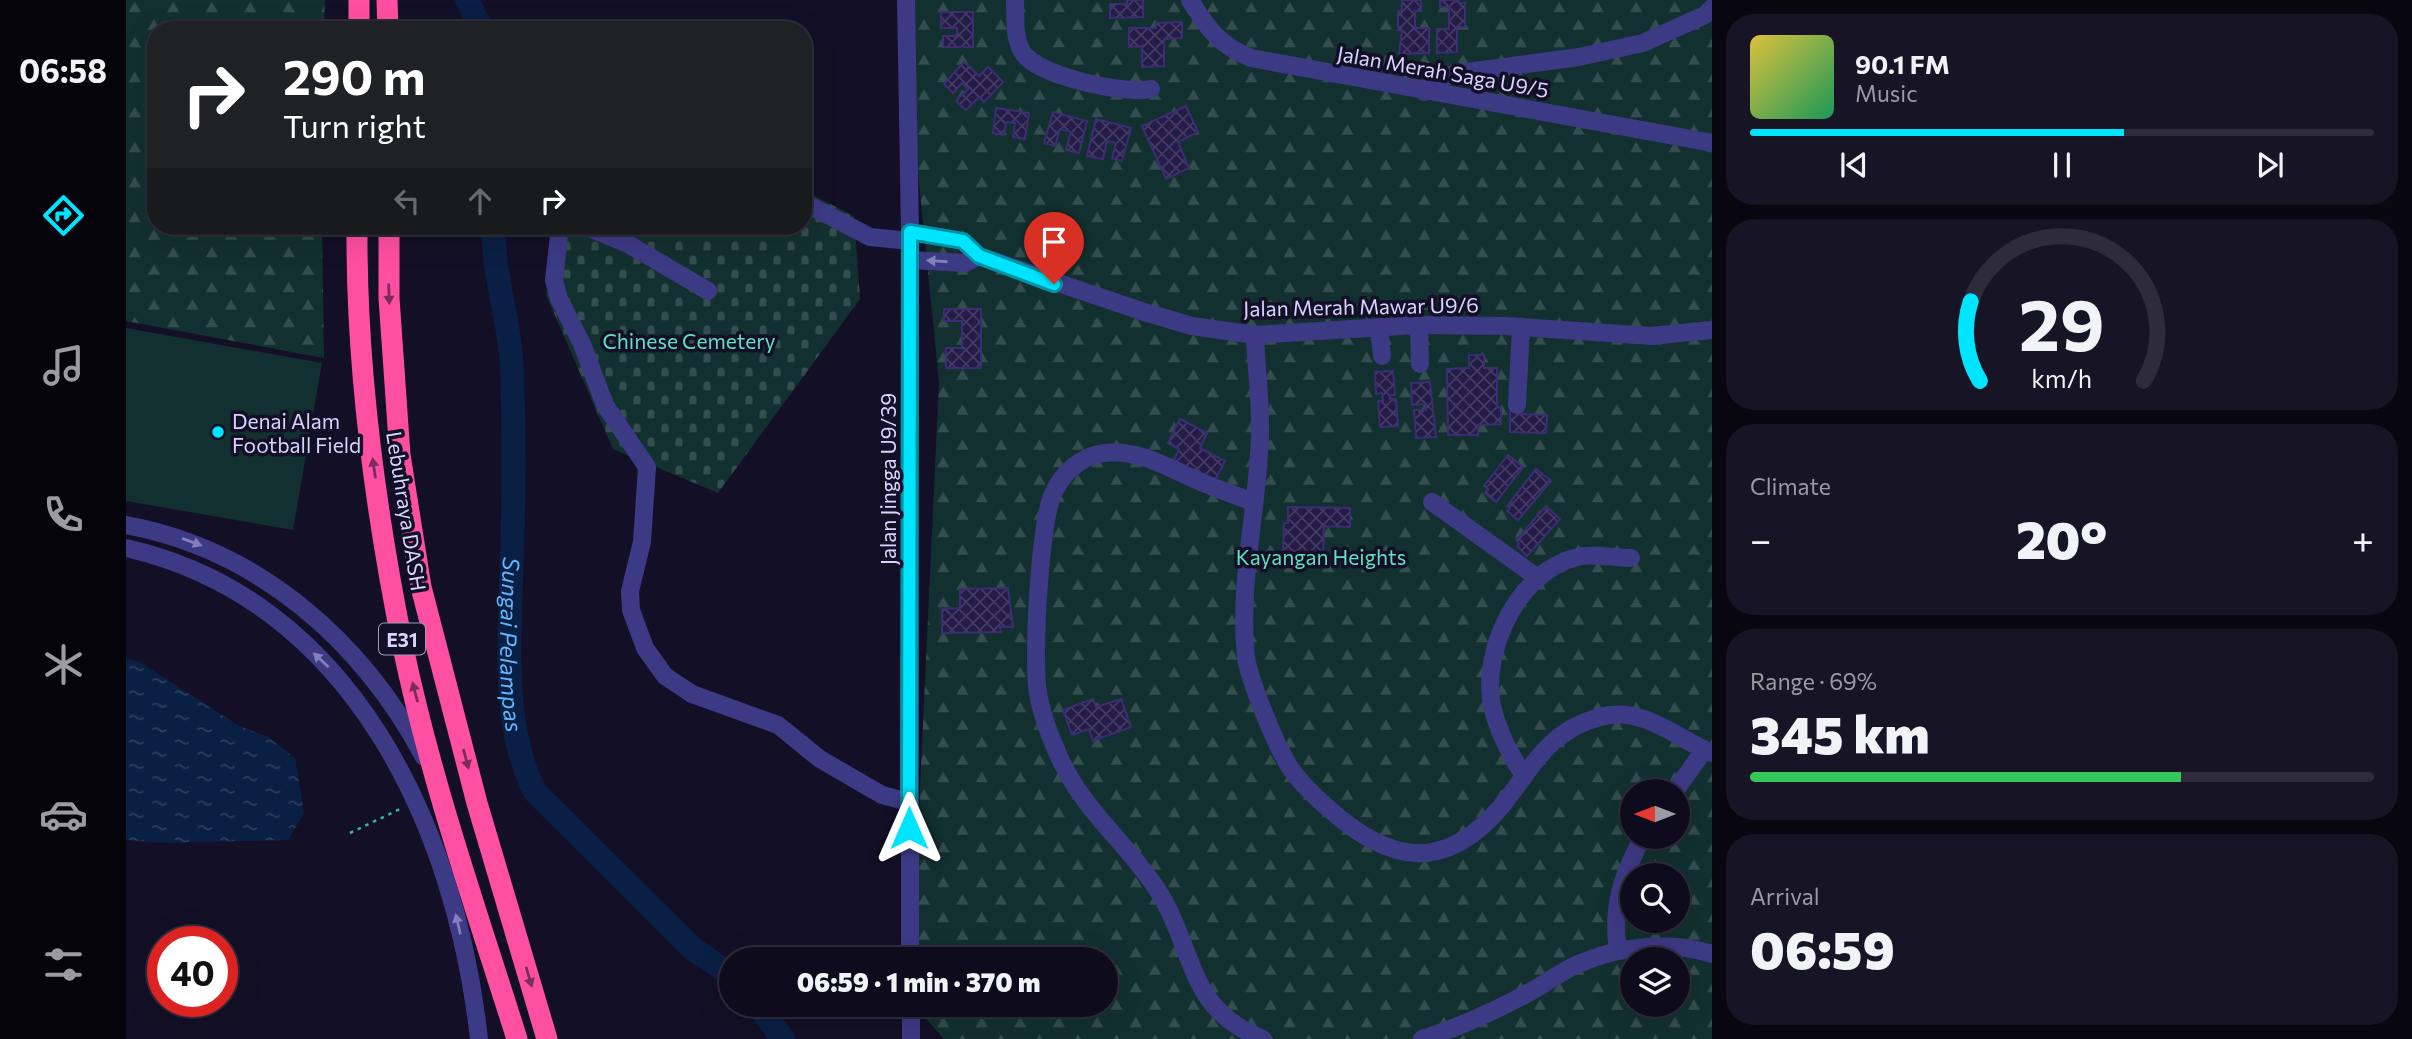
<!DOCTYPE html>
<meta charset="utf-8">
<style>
:root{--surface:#0e0b1c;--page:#171425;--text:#f1f3f6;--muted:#9b9ba3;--line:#2e2b3b;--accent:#00e5ff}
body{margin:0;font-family:Commissioner,sans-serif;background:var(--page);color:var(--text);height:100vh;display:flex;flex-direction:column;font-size:26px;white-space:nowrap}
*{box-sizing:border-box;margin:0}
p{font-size:23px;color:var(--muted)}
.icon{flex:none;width:38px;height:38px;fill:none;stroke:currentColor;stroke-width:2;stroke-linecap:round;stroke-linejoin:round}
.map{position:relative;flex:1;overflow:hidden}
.panel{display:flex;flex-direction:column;gap:14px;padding:14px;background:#08060f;width:700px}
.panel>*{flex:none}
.top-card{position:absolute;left:21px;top:21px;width:665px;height:214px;border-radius:28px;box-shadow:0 7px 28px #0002,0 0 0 2px var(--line);background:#202124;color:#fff;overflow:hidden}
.needle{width:46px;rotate:270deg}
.controls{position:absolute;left:1494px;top:779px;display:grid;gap:14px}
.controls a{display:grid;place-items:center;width:70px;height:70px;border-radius:50%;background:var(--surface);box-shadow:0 7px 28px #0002,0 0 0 2px var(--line);font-size:35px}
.speed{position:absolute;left:21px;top:926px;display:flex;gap:14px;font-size:35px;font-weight:700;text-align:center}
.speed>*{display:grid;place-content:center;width:91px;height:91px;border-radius:50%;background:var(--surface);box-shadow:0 7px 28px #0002,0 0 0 2px var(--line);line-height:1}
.speed .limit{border:10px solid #d22;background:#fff;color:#111}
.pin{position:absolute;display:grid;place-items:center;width:60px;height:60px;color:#fff;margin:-72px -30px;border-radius:50% 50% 50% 0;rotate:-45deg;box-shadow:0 0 7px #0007}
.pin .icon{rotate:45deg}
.me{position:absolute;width:77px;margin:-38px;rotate:0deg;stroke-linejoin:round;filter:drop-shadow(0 0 5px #0008)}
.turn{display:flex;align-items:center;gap:24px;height:147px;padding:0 21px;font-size:32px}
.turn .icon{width:91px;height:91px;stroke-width:2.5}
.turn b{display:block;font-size:49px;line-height:60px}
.lanes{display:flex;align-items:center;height:66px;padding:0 21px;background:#0003;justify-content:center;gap:35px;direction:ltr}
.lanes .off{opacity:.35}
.big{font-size:52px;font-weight:800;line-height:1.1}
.panel .widget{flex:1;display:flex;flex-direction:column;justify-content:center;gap:10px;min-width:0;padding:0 24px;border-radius:28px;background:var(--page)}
.panel .dial{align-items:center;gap:0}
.dial svg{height:182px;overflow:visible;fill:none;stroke:var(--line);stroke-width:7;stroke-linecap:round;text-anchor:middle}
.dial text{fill:var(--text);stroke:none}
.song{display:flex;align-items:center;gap:21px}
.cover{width:84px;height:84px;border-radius:10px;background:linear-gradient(135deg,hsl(50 70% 55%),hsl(150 70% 35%))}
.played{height:7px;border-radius:4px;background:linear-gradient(90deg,var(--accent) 60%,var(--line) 60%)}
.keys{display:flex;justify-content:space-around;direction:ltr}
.heat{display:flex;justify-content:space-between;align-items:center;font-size:38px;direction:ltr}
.charge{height:10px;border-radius:5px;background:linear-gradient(90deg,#34c759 69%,var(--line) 0)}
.trip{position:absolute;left:593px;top:947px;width:399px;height:70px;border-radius:35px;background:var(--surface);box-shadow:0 7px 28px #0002,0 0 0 2px var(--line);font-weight:800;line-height:70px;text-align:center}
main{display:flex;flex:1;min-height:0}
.tabs{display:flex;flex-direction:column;width:126px;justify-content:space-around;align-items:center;background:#06040b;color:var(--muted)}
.tabs .icon{width:49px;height:49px}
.tabs .on{color:var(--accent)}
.tabs b{font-size:32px;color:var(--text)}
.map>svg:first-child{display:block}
</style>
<main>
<nav class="tabs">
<b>06:58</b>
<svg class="icon on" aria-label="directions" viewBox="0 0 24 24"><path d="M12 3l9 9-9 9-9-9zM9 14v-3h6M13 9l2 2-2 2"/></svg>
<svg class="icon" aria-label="music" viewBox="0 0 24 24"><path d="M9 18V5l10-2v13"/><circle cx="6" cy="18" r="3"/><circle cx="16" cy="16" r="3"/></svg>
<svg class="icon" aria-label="phone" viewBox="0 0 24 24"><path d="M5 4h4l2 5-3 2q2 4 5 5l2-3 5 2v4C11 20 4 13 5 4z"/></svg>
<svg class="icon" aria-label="climate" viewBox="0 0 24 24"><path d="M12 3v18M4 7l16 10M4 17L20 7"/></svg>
<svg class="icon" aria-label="car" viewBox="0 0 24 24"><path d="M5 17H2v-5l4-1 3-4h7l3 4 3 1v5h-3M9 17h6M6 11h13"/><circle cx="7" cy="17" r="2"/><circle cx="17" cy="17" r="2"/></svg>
<svg class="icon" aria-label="filters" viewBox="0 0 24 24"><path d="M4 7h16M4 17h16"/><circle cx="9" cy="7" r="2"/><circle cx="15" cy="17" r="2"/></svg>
</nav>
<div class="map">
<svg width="1586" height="1039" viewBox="0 0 1586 1039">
<defs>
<pattern id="forest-firs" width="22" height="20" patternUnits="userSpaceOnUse" patternTransform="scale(1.75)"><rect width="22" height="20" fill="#12302f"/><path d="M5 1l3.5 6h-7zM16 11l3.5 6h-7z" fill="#344d4e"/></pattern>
<pattern id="cemetery-stones" width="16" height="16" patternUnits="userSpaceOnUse" patternTransform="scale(1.75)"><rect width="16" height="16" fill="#12302f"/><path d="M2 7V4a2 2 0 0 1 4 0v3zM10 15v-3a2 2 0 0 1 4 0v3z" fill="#344d4e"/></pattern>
<pattern id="water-ripples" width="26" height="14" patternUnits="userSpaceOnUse" patternTransform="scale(1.75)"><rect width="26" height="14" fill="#0a1f44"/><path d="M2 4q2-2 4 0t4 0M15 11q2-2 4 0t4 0" fill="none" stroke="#2d3f60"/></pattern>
<pattern id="building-cross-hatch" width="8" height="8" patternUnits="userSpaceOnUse" patternTransform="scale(1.75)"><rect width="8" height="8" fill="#241b47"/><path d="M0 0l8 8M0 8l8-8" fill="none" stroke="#433b63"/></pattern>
</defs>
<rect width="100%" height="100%" fill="#130f26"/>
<g fill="url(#forest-firs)" fill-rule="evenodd">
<polygon points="0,0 199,0 198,30 30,30 30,226 196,226 198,358 0,321"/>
<path d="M780,0H1586V1039H818L788,1005L980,1004V959H786L813,382L781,62ZM1507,791H1552V836H1507ZM1507,875H1552V920H1507ZM1507,959H1552V1004H1507Z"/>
</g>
<polygon fill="url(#cemetery-stones)" points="677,190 728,216 734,299 592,493 487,449 420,295 427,226 677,226"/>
<polygon fill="#12302f" points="0,328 196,363 167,530 0,501"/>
<polygon fill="url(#water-ripples)" points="0,659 12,661 113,726 142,737 169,758 178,813 162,840 34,843 0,840"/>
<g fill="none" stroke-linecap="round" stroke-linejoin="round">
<g stroke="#0a1f44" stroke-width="24">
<polyline points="341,0 356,30"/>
<path id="s1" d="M368,226C366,274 384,320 386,368C388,430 388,493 386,555C384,630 374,724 409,792L566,948L606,976"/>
<polyline points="631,1004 657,1039"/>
</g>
</g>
<g fill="url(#building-cross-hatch)" stroke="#3b2d73" stroke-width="2">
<polygon points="1001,0 1017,0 1017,17 984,18 984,4 1001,4"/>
<polygon points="1276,0 1295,0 1295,11 1289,11 1289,28 1303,28 1303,53 1273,54 1276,30 1272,30 1272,11 1276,11"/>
<polygon points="1314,0 1333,0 1333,3 1339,3 1339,27 1331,27 1331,52 1311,53 1311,29 1323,29 1323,7 1314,7"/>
<polygon points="815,12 847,12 847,47 817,47 817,36 831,36 831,28 815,28"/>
<polygon points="1056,22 1056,38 1038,39 1038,66 1016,67 1016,46 1003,47 1003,28 1030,28 1030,23"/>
<polygon points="838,62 853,76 862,67 877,82 858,102 853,97 840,110 830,101 842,89 836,83 827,93 818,84"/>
<polygon points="1060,106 1072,132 1052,142 1063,168 1040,179 1016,126"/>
<polygon points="870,108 903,113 899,139 887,137 889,123 880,122 878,135 867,133"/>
<polygon points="927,112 961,121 953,153 940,150 945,132 934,129 929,146 918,143"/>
<polygon points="970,119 1005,128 996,161 986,158 990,143 981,141 977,159 961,156"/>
<polygon points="818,309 855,309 855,368 820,368 820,348 836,348 836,321 818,321"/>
<polygon points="1343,355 1358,355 1358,368 1371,368 1371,407 1375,407 1375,424 1352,425 1352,435 1322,435 1321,369 1343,368"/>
<polygon points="1267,371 1269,395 1264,395 1264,399 1270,399 1272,426 1254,427 1252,401 1257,401 1256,393 1250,394 1249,372"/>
<polygon points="1304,382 1310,437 1290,438 1288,410 1300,410 1300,404 1286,405 1285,383"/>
<polygon points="1384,408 1395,408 1394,414 1421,415 1420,433 1384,432"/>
<polygon points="1054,419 1081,433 1074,448 1099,461 1088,483 1047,462 1053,449 1042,443"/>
<polygon points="1382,455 1397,467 1370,502 1359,493 1362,489 1358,486"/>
<polygon points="1410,469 1425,481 1392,520 1381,511 1384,508 1381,506"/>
<polygon points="1420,506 1434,519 1401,556 1391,546 1393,544 1390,540"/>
<polygon points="1162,507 1224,508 1224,527 1198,526 1197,552 1157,551 1158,523 1162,523"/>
<polygon points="882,588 887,627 874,627 875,632 816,633 816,609 834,608 834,589"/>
<polygon points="967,699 970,707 995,699 1005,727 967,741 963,729 946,735 937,710"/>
</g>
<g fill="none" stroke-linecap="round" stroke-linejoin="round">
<polyline stroke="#2fb8b0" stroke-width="2.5" stroke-dasharray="3.5 5" stroke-linecap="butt" points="224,833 274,809"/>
<g stroke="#3d3a85" stroke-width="18">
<polyline points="780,0 784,232 784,959"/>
<path d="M889,0C890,18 887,37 897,53C912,76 999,95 1025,89"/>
<path d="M1064,0C1081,28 1094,46 1125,58L1586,143"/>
<polyline points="1299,92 1306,83 1327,74 1453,57 1517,43 1579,15 1586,8"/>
<polyline points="677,202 744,237 784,241"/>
<polyline points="434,226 428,280 433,299 456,344 479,405 521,467 516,542 504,591 505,610 519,648 539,676 566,694 652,725 694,759 756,795 783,802"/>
<polyline points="458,226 502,244 582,291"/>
<polyline points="784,232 837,241 853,256 1018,312 1066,326 1129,335 1293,325 1380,326 1525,336 1586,330"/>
<polyline points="784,260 839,263 853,256"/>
<polyline points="1293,325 1294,364"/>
<polyline points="1253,327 1256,356"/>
<path d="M1129,335C1130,368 1135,402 1134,435C1132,509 1112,583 1120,657C1123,679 1148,740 1160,761C1169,777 1187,795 1202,808C1261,861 1316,875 1374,808C1408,767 1420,730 1478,716C1518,707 1552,739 1586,753"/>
<polyline points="1391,405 1395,327"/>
<path d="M1127,502C1109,495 1091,489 1073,481C1042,468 1014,449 978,453C955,456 936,473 927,494C914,521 906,661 912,693C916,716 926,742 936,763C960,813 1005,847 1034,894C1070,953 1061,1009 1137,1039"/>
<polyline points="1306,502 1412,578"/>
<path d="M0,525C132,549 236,641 298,757"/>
<path d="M0,548C226,599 330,828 353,1039"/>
<path d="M1397,774C1383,753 1372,732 1366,706C1355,650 1393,570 1452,557C1467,553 1489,558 1505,558"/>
<polyline points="1549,791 1578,750"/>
<path d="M1492,950C1485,906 1497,875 1517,836"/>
<polyline points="785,1004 785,1039"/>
<path d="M1296,1039C1334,1027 1369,1011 1404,992C1419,984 1434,972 1450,965C1493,946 1541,940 1586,954"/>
</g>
<g stroke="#ff4fa3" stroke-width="21">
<polyline points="261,0 262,30"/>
<polyline points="233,30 233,0"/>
<polyline points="263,226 263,298 274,455 295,587 351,803 421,1039"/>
</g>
<path stroke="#ff4fa3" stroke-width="21" d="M231,226C230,367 249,509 277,647C304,778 351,912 391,1039"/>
</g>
<defs><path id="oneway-solid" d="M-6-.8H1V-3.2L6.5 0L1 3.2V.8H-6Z" transform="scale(1.75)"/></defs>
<g fill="#837fbc">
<use href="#oneway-solid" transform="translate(811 261) rotate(-176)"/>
<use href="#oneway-solid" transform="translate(66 542) rotate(20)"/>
<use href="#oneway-solid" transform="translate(195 660) rotate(-137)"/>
<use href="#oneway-solid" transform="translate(332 924) rotate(-103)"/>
</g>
<g fill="#7d2c5e">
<use href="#oneway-solid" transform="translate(263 294) rotate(88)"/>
<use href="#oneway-solid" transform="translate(248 468) rotate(-98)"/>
<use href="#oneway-solid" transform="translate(289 692) rotate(-105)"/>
<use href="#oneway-solid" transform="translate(340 759) rotate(75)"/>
<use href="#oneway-solid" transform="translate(403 977) rotate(74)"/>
</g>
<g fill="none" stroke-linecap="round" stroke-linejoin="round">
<g stroke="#0095a6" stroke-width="18">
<polyline id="route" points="783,828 784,232 837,241 853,256 928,284"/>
</g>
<use href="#route" stroke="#00e5ff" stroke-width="12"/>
</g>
<circle fill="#00e5ff" stroke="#130f26" stroke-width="2.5" cx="92" cy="432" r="7"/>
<g text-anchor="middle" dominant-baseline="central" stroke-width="7" stroke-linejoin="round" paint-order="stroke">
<rect fill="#130f26" stroke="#9e99be" stroke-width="2" x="253" y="623.5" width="46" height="31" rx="5"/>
<g font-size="19" font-weight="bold" fill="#d9d4ff">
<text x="276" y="639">E31</text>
</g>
<g font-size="21" fill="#d9d4ff" stroke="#130f26">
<text transform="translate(1317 71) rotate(10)">Jalan Merah Saga U9/5</text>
<text transform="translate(1235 306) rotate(-1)">Jalan Merah Mawar U9/6</text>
<text transform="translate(761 479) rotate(-90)">Jalan Jingga U9/39</text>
<text transform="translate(281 511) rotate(81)">Lebuhraya DASH</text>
</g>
<g font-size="21" fill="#5fe0c0" stroke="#130f26">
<text x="563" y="340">Chinese Cemetery</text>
<text x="1195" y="556">Kayangan Heights</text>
</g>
<g font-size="21" fill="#d9d4ff" stroke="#130f26" text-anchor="start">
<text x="106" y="420">Denai Alam<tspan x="106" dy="24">Football Field</tspan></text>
</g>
<g font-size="23" font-style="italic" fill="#62b6ff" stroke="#130f26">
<text stroke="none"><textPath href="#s1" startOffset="420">Sungai Pelampas</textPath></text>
</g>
</g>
</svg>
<div class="controls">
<a><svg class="needle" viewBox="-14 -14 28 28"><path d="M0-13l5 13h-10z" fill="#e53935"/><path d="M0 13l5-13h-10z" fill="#9b9ba3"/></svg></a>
<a><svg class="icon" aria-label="search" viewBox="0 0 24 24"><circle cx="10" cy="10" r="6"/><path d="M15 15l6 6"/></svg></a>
<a><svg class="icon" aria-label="layers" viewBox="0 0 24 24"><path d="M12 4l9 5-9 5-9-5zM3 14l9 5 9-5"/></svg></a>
</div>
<div class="speed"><div class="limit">40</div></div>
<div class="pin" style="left:928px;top:284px;background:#d93025"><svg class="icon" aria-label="arrive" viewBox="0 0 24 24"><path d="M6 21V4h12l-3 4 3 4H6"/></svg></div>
<svg class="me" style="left:783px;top:828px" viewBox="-20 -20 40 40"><path d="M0-17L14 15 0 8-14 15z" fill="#00e5ff" stroke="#fff" stroke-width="4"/></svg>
<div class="trip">06:59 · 1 min · 370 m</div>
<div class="top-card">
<div class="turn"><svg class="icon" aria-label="right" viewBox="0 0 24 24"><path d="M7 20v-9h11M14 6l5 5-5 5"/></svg><div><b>290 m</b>Turn right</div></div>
<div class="lanes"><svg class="icon off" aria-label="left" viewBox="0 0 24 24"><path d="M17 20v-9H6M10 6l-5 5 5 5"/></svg><svg class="icon off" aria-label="ahead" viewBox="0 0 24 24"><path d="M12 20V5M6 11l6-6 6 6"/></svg><svg class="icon" aria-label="right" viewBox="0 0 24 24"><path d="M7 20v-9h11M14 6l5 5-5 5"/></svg></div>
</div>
</div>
<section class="panel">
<div class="widget">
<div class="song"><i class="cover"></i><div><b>90.1 FM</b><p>Music</p></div></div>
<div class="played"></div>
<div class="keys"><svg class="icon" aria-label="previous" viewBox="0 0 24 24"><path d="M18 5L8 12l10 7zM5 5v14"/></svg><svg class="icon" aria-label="pause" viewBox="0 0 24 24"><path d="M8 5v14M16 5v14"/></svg><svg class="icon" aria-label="next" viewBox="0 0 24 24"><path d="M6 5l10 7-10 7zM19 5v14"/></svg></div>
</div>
<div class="widget dial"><svg viewBox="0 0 100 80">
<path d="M14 69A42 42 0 1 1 86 69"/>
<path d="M14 69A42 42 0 0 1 10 34" stroke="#00e5ff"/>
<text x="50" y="56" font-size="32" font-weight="700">29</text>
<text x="50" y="72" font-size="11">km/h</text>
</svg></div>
<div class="widget"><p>Climate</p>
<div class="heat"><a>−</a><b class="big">20°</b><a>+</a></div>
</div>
<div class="widget"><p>Range · 69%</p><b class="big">345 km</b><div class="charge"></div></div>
<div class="widget"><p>Arrival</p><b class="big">06:59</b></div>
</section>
</main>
